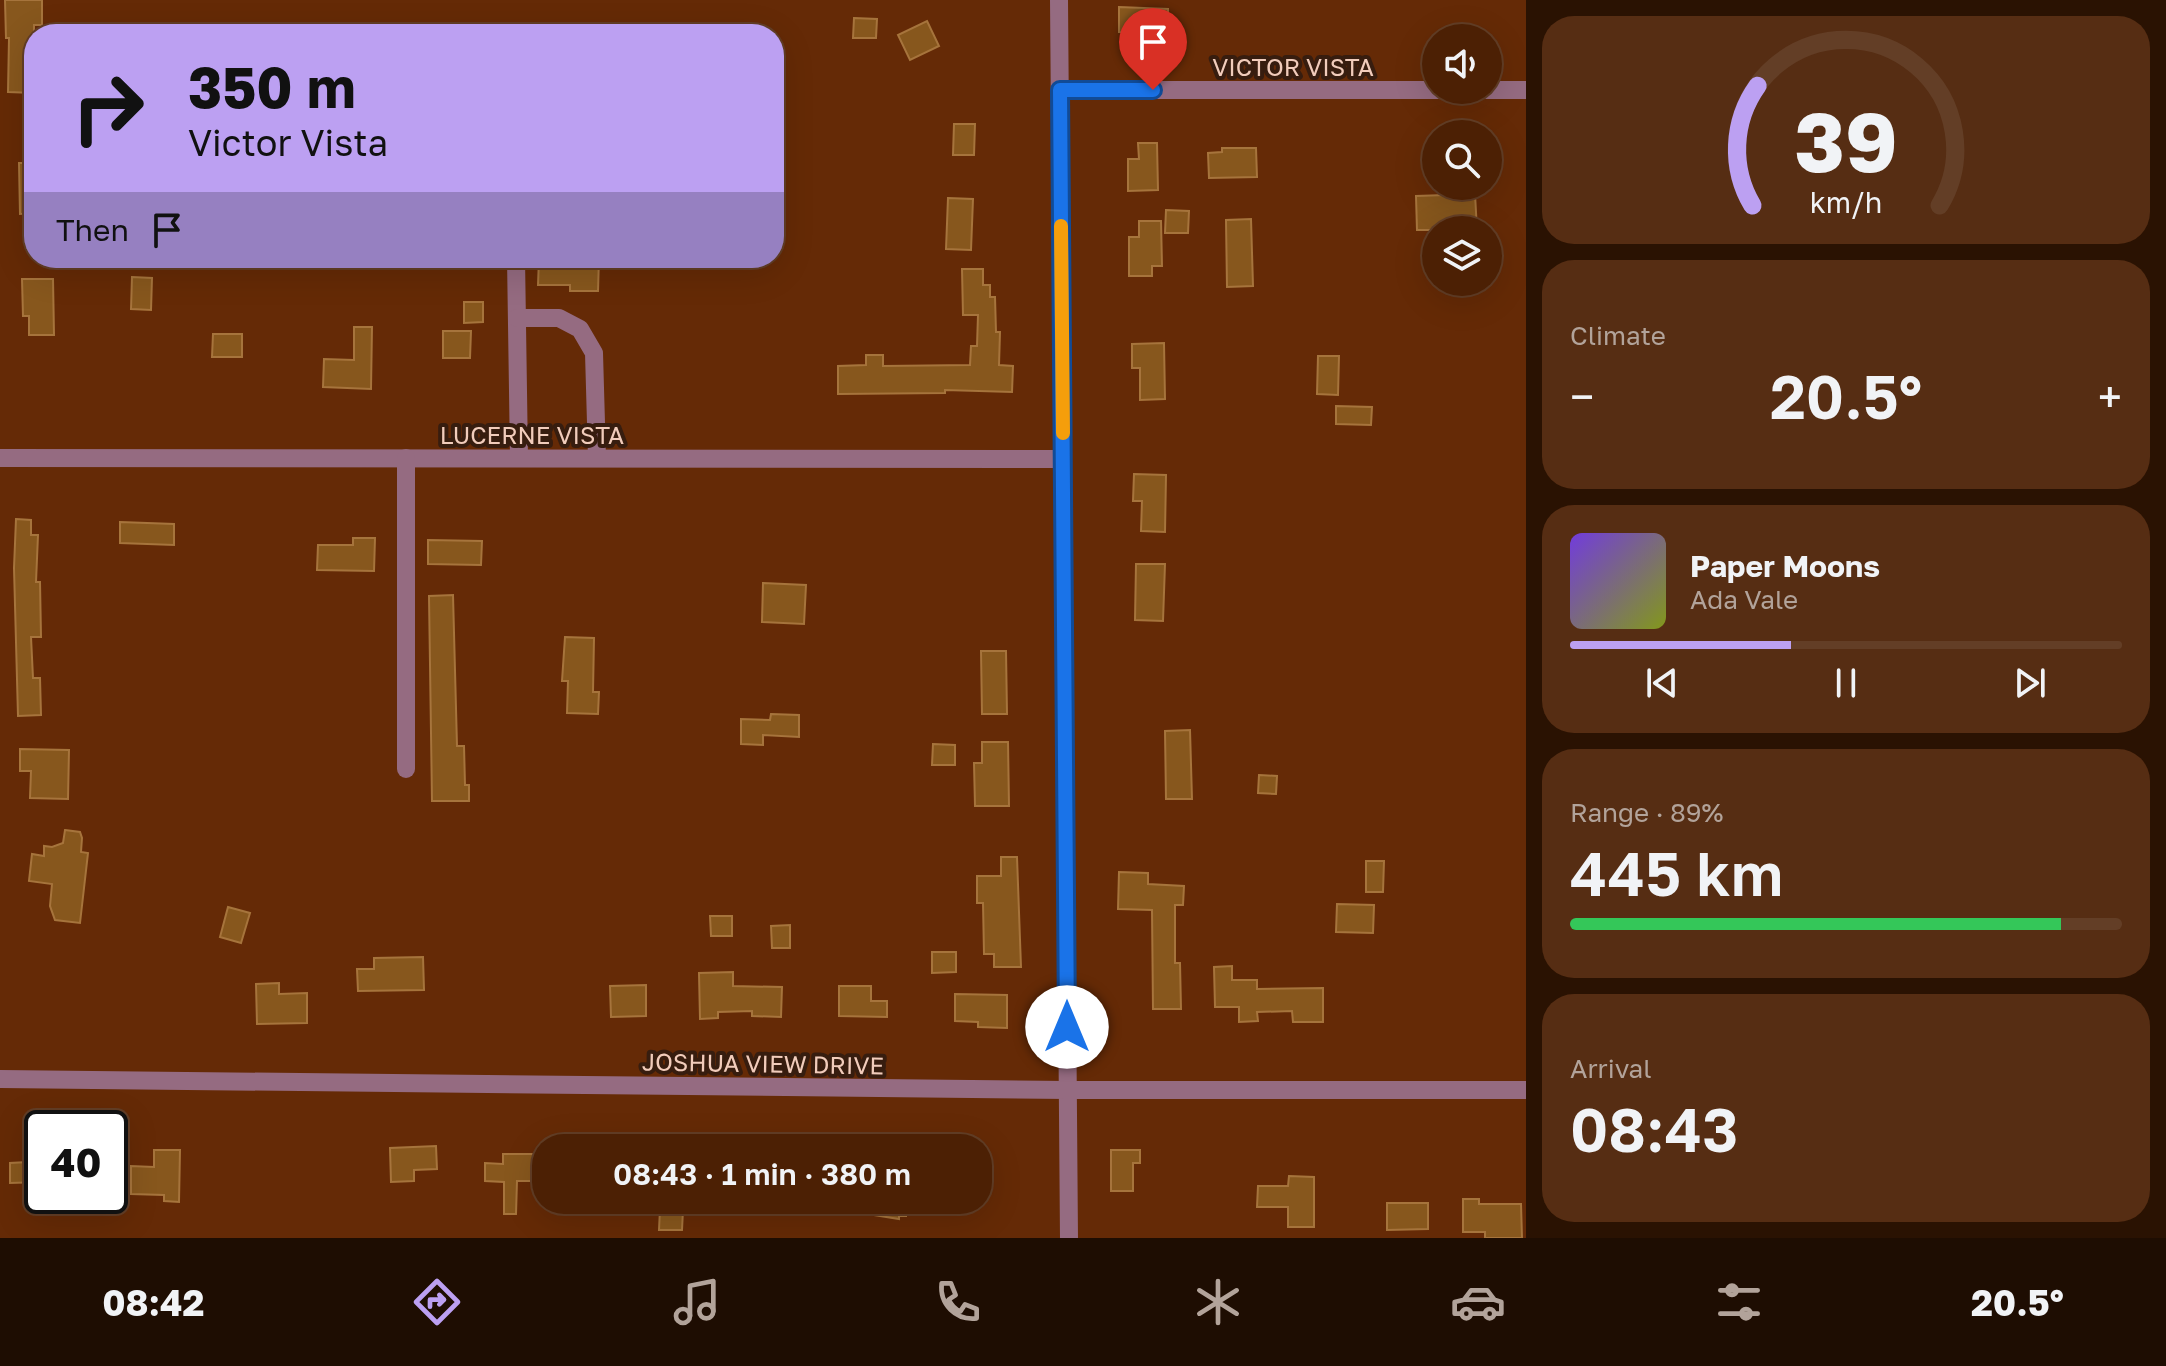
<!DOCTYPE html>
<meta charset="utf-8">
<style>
:root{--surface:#4c2004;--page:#562d13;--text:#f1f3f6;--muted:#b2a39a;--line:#633e26;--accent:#bca0f2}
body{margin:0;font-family:"Golos Text",sans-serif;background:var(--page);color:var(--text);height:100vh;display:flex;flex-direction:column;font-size:30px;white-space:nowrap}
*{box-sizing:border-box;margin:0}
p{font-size:26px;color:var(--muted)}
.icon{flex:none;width:44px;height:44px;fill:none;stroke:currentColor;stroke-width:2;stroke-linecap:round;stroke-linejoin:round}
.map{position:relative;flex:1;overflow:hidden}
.details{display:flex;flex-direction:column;gap:16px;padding:16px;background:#2a1202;width:640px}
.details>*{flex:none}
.guide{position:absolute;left:24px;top:24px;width:760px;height:244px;border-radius:32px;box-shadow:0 8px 32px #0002,0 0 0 2px var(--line);background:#bca0f2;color:#111;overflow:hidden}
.fabs{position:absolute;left:1422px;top:24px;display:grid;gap:16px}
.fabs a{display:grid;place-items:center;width:80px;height:80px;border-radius:50%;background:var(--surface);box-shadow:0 8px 32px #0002,0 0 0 2px var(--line);font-size:40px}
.speed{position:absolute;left:24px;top:1110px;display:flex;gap:16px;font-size:40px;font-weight:700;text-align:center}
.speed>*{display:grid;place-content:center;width:104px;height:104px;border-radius:50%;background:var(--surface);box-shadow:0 8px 32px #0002,0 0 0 2px var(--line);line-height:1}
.speed .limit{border:4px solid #111;border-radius:12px;background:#fff;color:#111}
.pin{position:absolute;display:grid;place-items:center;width:68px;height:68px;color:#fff;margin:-82px -34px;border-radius:50% 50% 50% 0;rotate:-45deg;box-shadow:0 0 8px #0007}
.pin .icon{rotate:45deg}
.me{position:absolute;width:88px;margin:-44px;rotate:0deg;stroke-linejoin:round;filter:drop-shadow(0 0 6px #0008)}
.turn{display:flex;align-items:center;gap:28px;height:168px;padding:0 32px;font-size:36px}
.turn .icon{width:104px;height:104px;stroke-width:2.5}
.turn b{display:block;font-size:56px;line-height:68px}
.then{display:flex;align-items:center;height:76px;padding:0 32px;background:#0003;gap:16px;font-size:30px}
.big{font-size:60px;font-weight:600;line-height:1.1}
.details .tile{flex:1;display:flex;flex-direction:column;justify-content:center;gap:12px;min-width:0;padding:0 28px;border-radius:32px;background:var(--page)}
.details .dial{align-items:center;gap:0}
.dial svg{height:208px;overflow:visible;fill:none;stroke:var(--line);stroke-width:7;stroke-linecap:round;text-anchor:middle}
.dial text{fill:var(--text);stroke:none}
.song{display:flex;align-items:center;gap:24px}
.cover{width:96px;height:96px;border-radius:12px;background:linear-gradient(135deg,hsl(260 70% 55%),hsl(70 70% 35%))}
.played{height:8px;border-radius:4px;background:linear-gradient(90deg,var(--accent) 40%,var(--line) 40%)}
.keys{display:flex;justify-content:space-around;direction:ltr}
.heat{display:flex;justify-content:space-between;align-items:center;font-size:44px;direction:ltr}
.charge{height:12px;border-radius:6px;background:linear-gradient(90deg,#34c759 89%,var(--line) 0)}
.trip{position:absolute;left:532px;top:1134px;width:460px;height:80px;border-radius:32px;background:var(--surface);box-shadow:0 8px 32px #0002,0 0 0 2px var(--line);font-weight:600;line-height:80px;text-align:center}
.tabs{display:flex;height:128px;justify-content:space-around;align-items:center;background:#1e0d02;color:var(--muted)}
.tabs .icon{width:56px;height:56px}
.tabs .selected{color:var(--accent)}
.tabs b{font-size:36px;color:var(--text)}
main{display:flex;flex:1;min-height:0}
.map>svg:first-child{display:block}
</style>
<main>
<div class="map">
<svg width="1526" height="1238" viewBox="0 0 1526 1238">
<rect width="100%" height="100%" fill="#652a06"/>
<g fill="#87571d" stroke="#a6743c" stroke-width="2">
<polygon points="5,0 42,0 42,25 34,25 34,93 8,92 9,38 6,38"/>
<polygon points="1119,7 1168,9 1168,34 1119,32"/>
<polygon points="854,18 877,19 876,38 853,38"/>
<polygon points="927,21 939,46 910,60 898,35"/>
<polygon points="954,124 975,124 974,155 953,155"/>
<polygon points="1138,143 1157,143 1158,190 1128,191 1128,159 1139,159"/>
<polygon points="1222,148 1256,148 1257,177 1209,178 1208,153 1222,152"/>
<polygon points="19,163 34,163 34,213 20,214"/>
<polygon points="1475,194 1477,230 1417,230 1416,196"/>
<polygon points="948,198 973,199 971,250 946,249"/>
<polygon points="1166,210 1189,211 1188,233 1165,233"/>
<polygon points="1251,219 1253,286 1227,287 1226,220"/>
<polygon points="1139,221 1161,221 1162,266 1152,266 1152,276 1129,276 1129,237 1139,237"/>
<polygon points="539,258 599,258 598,291 570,291 570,285 538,285"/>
<polygon points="962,269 983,269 983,285 990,285 990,297 995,297 996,332 1000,332 999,365 1013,366 1012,392 945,390 945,393 838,394 838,366 866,365 866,355 883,355 883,366 970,365 971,346 977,346 978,315 963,315"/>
<polygon points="132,277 152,278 151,310 131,309"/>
<polygon points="22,279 53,279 54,335 29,335 29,316 23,316"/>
<polygon points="464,302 483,302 483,322 464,323"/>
<polygon points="354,327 372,327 371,389 323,387 324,359 354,360"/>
<polygon points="443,331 471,331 470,358 443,358"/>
<polygon points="213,334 242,334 242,357 212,357"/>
<polygon points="1164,343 1165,399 1140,400 1140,368 1132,368 1132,344"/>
<polygon points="1318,356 1339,356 1338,395 1317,394"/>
<polygon points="1336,406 1372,407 1371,425 1336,424"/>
<polygon points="1134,474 1166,475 1165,532 1141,531 1142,501 1133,501"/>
<polygon points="16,519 31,520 31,535 38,535 36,582 40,582 41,637 31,637 33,678 40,678 41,715 18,716 14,568"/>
<polygon points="120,522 174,524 174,545 120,543"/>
<polygon points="353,538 375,538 374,571 317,570 318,545 353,545"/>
<polygon points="428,540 482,541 481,565 428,564"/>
<polygon points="1136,564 1165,564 1163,621 1135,620"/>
<polygon points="763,583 806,585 804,624 762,622"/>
<polygon points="453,595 457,746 464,746 465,785 469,785 469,801 432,801 429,596"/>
<polygon points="565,637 594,638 593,692 599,692 598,714 567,713 568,681 562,681"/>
<polygon points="981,651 1006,651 1007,714 982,714"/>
<polygon points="771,714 799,715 799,737 763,735 763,745 741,744 741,719 770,720"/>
<polygon points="1190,730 1192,799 1166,799 1165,731"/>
<polygon points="982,742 1008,742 1009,806 975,806 974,763 982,763"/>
<polygon points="933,744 955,745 955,765 932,765"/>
<polygon points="20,749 69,750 68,799 30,798 31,771 20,771"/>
<polygon points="1259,775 1277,776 1276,794 1258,793"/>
<polygon points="65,830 80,832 82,838 81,852 88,853 80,923 55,920 50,906 52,884 29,881 32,854 44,856 44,846 52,847 63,843"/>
<polygon points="1001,857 1017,857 1021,967 994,967 994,954 984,954 983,903 977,903 977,876 1001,876"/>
<polygon points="1366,861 1384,861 1383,892 1366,892"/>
<polygon points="1119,872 1148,873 1148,884 1184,886 1183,905 1175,905 1175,963 1180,963 1181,1009 1153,1009 1152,910 1118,909"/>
<polygon points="1337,904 1374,905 1373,933 1336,932"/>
<polygon points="228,907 250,913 241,943 220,937"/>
<polygon points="710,916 732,916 732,936 711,936"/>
<polygon points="790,925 790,948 772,948 771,926"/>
<polygon points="932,952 956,952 956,972 932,973"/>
<polygon points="423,957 424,990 358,991 357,969 374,969 374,958"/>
<polygon points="1232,966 1232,980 1257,980 1257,989 1323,988 1323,1022 1293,1022 1292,1011 1257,1012 1258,1021 1239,1022 1239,1007 1215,1007 1214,967"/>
<polygon points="733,972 733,986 782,987 781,1017 752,1016 752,1011 718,1012 718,1018 700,1019 699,973"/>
<polygon points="279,983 279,994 307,993 307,1023 257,1024 256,984"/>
<polygon points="646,985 646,1016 611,1017 610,986"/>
<polygon points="839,986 871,986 871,1001 887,1001 887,1017 839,1016"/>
<polygon points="955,994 1007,995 1007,1028 978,1027 978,1022 955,1021"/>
<polygon points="436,1146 437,1169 414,1170 414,1181 391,1182 390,1148"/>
<polygon points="154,1150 180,1150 179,1202 164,1201 164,1195 131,1194 131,1166 154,1167"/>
<polygon points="1111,1150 1140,1150 1140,1163 1133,1163 1133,1191 1111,1191"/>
<polygon points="28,1151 42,1151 42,1182 10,1183 10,1163 28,1162"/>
<polygon points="503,1154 544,1154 544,1181 517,1181 516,1214 504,1214 504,1182 485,1181 485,1163 503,1164"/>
<polygon points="1289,1176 1314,1177 1314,1227 1288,1227 1288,1207 1257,1207 1258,1186 1288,1186"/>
<polygon points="1463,1199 1479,1199 1479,1204 1521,1204 1522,1238 1485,1238 1485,1232 1463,1232"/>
<polygon points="831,1200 906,1200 906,1216 899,1216 899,1219 830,1208"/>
<polygon points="1387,1203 1428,1203 1428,1229 1387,1230"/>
<polygon points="660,1209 683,1210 682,1230 659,1230"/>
</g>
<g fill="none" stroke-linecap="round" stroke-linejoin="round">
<g stroke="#956b81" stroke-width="18">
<polyline points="1059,0 1069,1238"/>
<polyline points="1060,90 1526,90"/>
<polyline points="516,258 519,458"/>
<polyline points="517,318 559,318 580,329 594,353 597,458"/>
<polyline points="0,458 1063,459"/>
<polyline points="406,458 406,769"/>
<polyline points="0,1079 1068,1090 1526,1090"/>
</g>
</g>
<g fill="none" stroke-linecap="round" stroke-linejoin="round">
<g stroke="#114b97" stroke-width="20">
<polyline id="route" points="1067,1027 1060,90 1153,90"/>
</g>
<use href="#route" stroke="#1a73e8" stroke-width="14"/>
<polyline stroke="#f59e0b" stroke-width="14" points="1061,226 1063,433"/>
</g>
<g text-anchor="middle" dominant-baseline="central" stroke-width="8" stroke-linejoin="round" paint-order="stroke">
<g font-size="24" fill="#f1ccbb" stroke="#371d0f">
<text x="1293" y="66">VICTOR VISTA</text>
<text x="532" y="434">LUCERNE VISTA</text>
<text transform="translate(763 1063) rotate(1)">JOSHUA VIEW DRIVE</text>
</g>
</g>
</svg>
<div class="fabs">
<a><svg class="icon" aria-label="sound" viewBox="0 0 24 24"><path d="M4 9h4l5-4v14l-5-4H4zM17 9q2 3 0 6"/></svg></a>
<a><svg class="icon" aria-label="search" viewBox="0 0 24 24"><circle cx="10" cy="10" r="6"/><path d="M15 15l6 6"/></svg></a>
<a><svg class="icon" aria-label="layers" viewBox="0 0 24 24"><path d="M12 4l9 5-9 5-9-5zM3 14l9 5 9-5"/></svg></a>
</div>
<div class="speed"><div class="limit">40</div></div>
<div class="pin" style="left:1153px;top:90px;background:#d93025"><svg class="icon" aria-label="arrive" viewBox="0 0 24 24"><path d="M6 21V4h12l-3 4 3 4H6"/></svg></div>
<svg class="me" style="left:1067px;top:1027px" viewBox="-20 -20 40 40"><circle r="19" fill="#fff"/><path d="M0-13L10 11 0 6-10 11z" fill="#1a73e8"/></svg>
<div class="trip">08:43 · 1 min · 380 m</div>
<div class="guide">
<div class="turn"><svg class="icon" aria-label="right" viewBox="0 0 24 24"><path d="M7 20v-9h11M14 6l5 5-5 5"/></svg><div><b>350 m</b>Victor Vista</div></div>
<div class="then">Then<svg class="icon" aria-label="arrive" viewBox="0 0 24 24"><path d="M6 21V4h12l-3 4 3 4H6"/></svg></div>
</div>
</div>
<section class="details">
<div class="tile dial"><svg viewBox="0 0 100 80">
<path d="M14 69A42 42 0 1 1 86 69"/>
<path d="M14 69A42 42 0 0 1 16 23" stroke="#bca0f2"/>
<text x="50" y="56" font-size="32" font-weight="700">39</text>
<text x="50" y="72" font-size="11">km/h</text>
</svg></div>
<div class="tile"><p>Climate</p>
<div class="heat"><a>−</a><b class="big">20.5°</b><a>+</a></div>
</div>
<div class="tile">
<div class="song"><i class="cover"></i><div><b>Paper Moons</b><p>Ada Vale</p></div></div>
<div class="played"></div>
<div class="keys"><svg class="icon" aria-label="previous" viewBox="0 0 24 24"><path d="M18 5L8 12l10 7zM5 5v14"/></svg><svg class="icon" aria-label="pause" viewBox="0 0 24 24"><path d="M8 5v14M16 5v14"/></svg><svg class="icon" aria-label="next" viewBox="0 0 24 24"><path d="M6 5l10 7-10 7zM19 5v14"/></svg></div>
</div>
<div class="tile"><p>Range · 89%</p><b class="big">445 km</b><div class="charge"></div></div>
<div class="tile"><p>Arrival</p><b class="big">08:43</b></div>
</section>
</main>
<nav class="tabs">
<b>08:42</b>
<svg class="icon selected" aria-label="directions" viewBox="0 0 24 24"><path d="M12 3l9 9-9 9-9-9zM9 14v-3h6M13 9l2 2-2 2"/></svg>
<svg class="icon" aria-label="music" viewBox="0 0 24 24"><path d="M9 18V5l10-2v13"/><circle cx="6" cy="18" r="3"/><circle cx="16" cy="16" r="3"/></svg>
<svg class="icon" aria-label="phone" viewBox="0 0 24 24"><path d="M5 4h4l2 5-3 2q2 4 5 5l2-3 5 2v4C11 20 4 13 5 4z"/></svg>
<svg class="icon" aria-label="climate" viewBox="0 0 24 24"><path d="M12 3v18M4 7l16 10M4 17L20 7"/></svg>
<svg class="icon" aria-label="car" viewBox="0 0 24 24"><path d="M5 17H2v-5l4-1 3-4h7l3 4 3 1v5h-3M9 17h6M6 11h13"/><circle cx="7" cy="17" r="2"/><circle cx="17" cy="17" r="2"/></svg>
<svg class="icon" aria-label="filters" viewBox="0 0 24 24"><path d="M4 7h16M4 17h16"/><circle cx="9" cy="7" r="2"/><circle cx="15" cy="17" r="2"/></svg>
<b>20.5°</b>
</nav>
